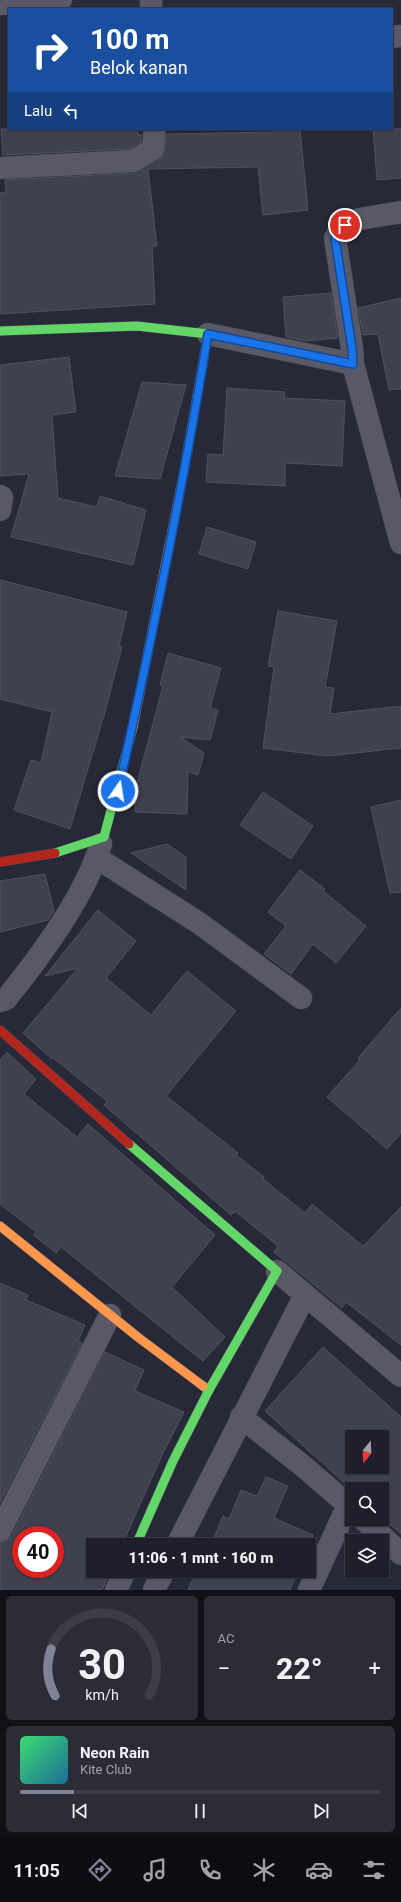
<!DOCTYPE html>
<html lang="id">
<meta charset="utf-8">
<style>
:root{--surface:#1e1f2a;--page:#2b2c36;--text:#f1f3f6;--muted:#a1a2a8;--line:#3c3d47;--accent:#818197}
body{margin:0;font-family:Roboto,sans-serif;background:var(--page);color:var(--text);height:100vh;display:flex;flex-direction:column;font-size:15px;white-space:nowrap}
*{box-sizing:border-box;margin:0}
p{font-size:13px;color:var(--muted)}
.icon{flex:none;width:22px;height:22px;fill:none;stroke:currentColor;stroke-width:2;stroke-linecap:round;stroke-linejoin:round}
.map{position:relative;height:1590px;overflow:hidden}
.sheet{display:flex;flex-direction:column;gap:6px;padding:6px;background:#101117;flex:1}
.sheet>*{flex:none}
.top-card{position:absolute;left:8px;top:8px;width:385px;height:122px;border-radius:0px;box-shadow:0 1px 3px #0004,0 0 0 1px var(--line);background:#1a4fa0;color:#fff;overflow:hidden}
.needle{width:26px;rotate:198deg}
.controls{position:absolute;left:345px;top:1430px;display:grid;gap:8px}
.controls a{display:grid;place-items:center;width:44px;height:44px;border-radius:0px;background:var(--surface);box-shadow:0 1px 3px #0004,0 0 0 1px var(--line);font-size:20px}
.speed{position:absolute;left:12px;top:1526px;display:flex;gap:8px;font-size:20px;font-weight:700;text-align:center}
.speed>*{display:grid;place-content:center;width:52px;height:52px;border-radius:50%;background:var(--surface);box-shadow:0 1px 3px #0004,0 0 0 1px var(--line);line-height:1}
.speed .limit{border:6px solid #d22;background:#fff;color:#111}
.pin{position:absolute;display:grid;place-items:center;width:34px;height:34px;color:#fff;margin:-17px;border:2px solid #fff;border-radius:50%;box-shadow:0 1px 4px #0007}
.me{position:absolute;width:44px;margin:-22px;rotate:13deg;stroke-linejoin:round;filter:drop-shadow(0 0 3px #0008)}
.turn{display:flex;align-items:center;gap:14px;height:84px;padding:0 16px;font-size:18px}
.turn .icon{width:52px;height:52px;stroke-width:2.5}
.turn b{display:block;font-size:28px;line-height:34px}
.then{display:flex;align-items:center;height:38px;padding:0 16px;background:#0003;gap:8px;font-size:15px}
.big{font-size:30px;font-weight:800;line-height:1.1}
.sheet .tile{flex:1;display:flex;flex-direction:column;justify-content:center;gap:6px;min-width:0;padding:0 14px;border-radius:6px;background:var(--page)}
.sheet .dial{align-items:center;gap:0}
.dial svg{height:104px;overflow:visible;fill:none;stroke:var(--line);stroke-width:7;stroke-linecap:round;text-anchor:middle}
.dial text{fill:var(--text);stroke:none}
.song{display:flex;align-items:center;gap:12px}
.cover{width:48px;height:48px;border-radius:6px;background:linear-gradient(135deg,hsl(140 70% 55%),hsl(200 70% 35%))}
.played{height:4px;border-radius:2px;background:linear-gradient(90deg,var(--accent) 15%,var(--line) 15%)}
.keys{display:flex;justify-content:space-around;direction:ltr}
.heat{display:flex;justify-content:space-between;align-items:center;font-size:22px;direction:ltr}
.sheet .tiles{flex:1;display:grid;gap:6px;grid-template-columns:1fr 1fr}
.tile:last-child{grid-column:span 2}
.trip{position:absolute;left:86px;top:1538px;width:230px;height:40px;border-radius:0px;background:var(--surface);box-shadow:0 1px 3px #0004,0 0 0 1px var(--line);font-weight:800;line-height:40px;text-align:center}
.menu{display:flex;height:64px;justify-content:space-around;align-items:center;background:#0c0c11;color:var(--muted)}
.menu .icon{width:28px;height:28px}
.menu .on{color:var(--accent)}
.menu b{font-size:18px;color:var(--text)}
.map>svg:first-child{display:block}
</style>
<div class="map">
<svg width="401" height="1590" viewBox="0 0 401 1590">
<rect width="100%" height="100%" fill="#282938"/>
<g fill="#40414e" stroke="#505060" fill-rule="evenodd">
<polygon points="1,129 138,129 138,135 142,135 141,142 129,149 3,155"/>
<polygon points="275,129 300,129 308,210 263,215 258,167 148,169 157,246 152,246 155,304 0,314 0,193 6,192 5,180 134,173 163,156 167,134 275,132"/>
<polygon points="373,129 401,129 401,178 377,180"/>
<polygon points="331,293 338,338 305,341 286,337 283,297"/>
<polygon points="401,298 401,389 389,390 378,334 363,335 358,308"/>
<polygon points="69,357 76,412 52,415 58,498 97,507 100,496 146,510 133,565 11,537 29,474 0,476 0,365"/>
<polygon points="142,382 186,385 160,479 115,476"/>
<polygon points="227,388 285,392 284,398 345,401 342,466 285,463 285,486 206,482 208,454 223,455"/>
<polygon points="207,527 256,542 248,569 199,554"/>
<polygon points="0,580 127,612 119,646 122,647 105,712 70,829 14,810 31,760 41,763 52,712 0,699"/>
<polygon points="278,611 337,621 325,687 334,688 330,714 401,706 401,748 328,756 263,748 274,667 268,666"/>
<polygon points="168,653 221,668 210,708 218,710 210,740 180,737 204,753 198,775 188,772 187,814 135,812 136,787 163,686 160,685"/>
<polygon points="263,792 313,826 291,859 240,825"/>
<polygon points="401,800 401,892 390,893 371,807"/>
<polygon points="167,844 186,857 186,890 131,853"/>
<polygon points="300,870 325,889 323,891 366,926 336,963 313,944 291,974 264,954 286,926 268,912"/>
<polygon points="45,874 54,911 48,920 0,932 0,881"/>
<polygon points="98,910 136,941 106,978 151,1015 187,971 236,1011 166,1096 238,1153 236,1155 264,1177 263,1179 305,1213 312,1204 363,1246 401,1207 401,1345 346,1302 342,1308 295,1269 274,1252 278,1246 236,1212 234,1212 231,1215 104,1105 107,1101 53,1058 52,1059 23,1033 78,968 45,976"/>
<polygon points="401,1008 401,1133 387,1149 327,1097 360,1060 358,1058"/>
<polygon points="7,1052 36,1079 24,1094 77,1137 88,1124 215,1235 172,1287 225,1337 203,1361 61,1247 56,1253 33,1235 36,1232 0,1204 0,1060"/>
<polygon points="0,1283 28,1295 26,1300 85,1325 78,1341 82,1343 0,1503"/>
<path d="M323,1347L401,1417V1534L382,1517V1489L352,1490L265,1411ZM352,1437H382V1467H352Z"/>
<path d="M105,1352L144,1370L135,1391L184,1412L162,1455L122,1545H93V1571H110L102,1590H0V1543L6,1542L11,1537ZM21,1535H55V1569H21Z"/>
<polygon points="266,1477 288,1486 274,1518 313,1535 309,1545 207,1545 209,1542 212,1543 223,1516 229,1519 241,1490 257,1496"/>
<polygon points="196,1571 298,1571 290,1590 188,1590"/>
</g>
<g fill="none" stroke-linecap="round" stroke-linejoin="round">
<g stroke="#43434f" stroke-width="23">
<g id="street">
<polyline points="151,0 151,9"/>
<polyline points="0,4 61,0"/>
<polyline points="392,37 401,36"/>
<polyline points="0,168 133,161 153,149 155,129"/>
<polyline points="208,334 353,364 352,348 335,238 345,225 360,219 401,212"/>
<polyline points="353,364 401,543"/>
<polyline points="0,496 2,497 0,510"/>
<polyline points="97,858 199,923 301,998"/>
<path d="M0,1001L6,999C40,957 85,896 101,844"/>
<polyline points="277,1271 401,1376"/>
<polyline points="241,1417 303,1466 348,1505 309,1590"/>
<polyline points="363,1519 401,1554"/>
<polyline points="0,1531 110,1315"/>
<polyline points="177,1545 305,1295"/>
<polyline points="116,1590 125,1571"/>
<polyline points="154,1590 164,1571"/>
</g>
</g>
<g stroke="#43434f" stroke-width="10">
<g id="fast">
<polyline points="0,331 137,326 208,334 184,471"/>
<polyline points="55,853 104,837 133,727"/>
<polyline points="129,1144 277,1271 209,1390"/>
<polyline points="136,1545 173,1461 209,1390 203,1386"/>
</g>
</g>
<g stroke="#43434f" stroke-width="10">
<g id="slow">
<polyline points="133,727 184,471"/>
<polyline points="0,1226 139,1338 203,1386"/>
</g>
</g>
<g stroke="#43434f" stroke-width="10">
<g id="jam">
<polyline points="0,862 55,853"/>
<polyline points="0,1030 129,1144"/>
</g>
</g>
<use href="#street" stroke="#585866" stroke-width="22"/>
<use href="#fast" stroke="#63d668" stroke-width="9"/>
<use href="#slow" stroke="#ff974d" stroke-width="9"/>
<use href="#jam" stroke="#b3261e" stroke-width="9"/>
</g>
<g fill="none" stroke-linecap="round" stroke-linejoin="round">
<g stroke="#114b97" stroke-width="10">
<path id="route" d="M118,791C152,639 183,487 208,334L353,364L352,348L335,238L345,225"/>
</g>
<use href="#route" stroke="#1a73e8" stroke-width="7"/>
</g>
</svg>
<div class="controls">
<a><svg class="needle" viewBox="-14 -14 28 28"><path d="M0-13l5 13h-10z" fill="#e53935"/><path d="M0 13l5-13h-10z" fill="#a1a2a8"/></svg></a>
<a><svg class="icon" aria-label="search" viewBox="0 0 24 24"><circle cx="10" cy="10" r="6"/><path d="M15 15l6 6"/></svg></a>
<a><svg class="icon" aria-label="layers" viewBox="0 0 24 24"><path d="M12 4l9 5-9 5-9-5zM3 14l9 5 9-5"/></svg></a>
</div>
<div class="speed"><div class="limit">40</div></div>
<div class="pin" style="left:345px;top:225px;background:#d93025"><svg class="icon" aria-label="arrive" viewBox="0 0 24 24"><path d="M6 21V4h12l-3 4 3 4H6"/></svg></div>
<svg class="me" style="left:118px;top:791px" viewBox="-20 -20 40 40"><circle r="17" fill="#1a73e8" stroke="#fff" stroke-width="3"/><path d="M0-11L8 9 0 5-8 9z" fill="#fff"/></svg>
<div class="trip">11:06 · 1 mnt · 160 m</div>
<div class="top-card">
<div class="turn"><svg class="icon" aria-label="right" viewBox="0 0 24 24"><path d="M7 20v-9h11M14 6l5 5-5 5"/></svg><div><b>100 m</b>Belok kanan</div></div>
<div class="then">Lalu<svg class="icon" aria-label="left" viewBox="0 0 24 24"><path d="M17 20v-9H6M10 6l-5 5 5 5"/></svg></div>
</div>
</div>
<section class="sheet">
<div class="tiles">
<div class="tile dial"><svg viewBox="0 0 100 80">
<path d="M14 69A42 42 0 1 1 86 69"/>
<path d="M14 69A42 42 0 0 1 11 33" stroke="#818197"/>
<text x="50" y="56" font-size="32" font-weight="700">30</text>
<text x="50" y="72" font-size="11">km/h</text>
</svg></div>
<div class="tile"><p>AC</p>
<div class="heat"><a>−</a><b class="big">22°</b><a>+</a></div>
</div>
<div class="tile">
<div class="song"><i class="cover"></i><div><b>Neon Rain</b><p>Kite Club</p></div></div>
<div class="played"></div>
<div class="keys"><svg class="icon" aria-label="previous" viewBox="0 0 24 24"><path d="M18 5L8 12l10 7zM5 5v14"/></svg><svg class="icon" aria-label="pause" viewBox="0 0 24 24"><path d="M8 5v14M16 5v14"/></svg><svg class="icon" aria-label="next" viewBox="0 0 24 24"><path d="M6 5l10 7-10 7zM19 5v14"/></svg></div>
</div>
</div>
</section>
<nav class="menu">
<b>11:05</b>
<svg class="icon on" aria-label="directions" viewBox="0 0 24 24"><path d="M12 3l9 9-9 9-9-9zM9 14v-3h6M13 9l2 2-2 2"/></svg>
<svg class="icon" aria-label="music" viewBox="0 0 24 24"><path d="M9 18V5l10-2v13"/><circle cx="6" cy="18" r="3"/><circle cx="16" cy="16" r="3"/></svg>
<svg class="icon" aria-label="phone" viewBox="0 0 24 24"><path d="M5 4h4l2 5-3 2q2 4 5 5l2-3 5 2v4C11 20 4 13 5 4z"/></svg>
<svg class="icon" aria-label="climate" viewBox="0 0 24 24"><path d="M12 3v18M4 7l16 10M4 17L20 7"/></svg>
<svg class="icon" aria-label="car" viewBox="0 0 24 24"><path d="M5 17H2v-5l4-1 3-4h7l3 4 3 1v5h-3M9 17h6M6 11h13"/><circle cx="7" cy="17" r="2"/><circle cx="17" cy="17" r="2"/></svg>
<svg class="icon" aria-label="filters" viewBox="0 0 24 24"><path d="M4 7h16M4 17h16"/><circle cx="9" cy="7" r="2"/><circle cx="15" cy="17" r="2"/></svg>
</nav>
